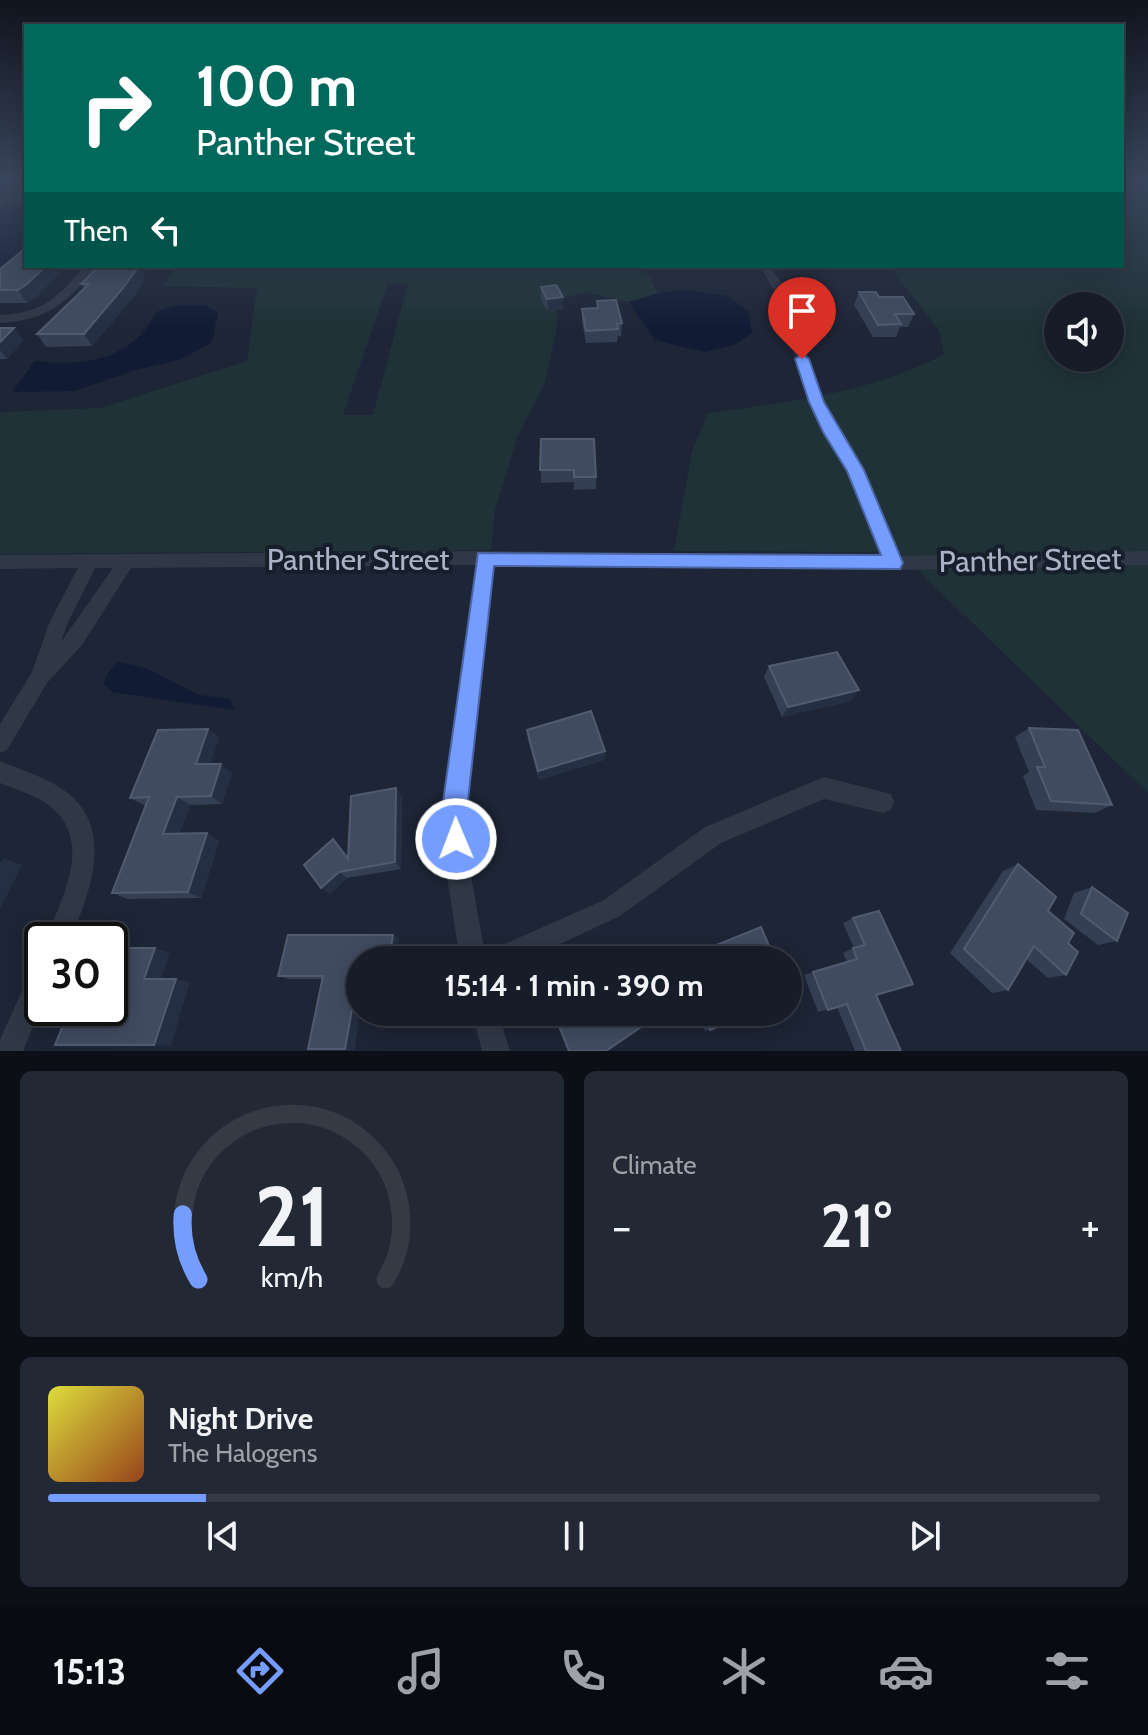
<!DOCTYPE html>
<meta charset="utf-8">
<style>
:root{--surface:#161c28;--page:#232934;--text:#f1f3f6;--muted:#9ea1a8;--line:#353a45;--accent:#749dff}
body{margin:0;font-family:Cabin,sans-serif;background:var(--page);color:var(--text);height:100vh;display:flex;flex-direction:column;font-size:30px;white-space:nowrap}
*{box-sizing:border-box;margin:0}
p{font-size:26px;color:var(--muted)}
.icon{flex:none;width:44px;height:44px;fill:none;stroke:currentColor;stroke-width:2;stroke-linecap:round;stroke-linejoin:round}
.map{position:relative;height:1051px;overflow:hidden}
.details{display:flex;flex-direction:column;gap:20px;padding:20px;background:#0c0f16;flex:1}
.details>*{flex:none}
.banner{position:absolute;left:24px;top:24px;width:1100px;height:244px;border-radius:0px;box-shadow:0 4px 20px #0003,0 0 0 2px var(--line);background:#00695c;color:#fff;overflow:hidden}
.buttons{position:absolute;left:1044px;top:292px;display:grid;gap:16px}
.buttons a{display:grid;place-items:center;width:80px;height:80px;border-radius:50%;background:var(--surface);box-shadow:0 4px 20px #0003,0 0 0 2px var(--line);font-size:40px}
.speed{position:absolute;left:24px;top:922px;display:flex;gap:16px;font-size:40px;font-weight:700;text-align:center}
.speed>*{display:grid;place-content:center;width:104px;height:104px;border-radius:50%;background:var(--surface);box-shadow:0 4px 20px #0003,0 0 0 2px var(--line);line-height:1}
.speed .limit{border:4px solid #111;border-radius:12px;background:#fff;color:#111}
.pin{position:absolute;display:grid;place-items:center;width:68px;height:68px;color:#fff;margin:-82px -34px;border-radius:50% 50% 50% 0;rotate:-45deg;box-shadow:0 0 8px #0007}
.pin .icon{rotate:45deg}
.me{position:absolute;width:88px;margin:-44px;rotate:359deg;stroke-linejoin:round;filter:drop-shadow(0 0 6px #0008)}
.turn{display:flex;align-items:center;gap:28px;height:168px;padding:0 40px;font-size:36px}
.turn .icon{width:104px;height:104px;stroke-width:2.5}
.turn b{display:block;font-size:56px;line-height:68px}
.then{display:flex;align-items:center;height:76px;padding:0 40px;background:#0003;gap:16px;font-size:30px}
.big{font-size:60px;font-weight:700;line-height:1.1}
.details .tile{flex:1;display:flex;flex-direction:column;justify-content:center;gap:12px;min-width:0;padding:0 28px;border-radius:12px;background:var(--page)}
.details .dial{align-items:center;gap:0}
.dial svg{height:208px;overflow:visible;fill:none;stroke:var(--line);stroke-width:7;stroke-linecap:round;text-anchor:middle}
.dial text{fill:var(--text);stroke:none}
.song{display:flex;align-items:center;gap:24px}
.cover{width:96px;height:96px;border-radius:12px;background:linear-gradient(135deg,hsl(60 70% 55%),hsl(20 70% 35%))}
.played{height:8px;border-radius:4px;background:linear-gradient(90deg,var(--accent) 15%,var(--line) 15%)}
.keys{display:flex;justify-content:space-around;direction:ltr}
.heat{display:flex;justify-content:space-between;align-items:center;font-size:44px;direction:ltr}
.details .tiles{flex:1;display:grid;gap:20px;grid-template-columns:1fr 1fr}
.tile:last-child{grid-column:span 2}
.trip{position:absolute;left:346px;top:946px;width:456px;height:80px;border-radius:40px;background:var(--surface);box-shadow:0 4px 20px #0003,0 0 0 2px var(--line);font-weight:700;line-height:80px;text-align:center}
.tab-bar{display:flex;height:128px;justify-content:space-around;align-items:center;background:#090b10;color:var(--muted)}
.tab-bar .icon{width:56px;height:56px}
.tab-bar .selected{color:var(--accent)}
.tab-bar b{font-size:36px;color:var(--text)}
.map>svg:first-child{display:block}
</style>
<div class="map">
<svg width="1148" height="1051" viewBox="0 0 1148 1051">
<rect width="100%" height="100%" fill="#1d2536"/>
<g fill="#1f3237" fill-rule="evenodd">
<path d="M1122,182H1148V793L899,552L674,551L692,451L708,413C789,402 871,393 944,354L939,330L889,266H1122ZM1058,306H1110V358H1058Z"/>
<path d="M177,266H643L658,293L629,302L585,292L559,299L556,333L544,385L518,435L495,510L491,550L0,554V412L100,408L247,361L257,288L162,286ZM388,283H408L373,415H343Z"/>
</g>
<g fill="#111c34">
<polygon points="6,206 26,206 26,253 0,273 0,211"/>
<polygon points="687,290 728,296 748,311 752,333 736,344 706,352 674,345 654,339 629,302 658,293"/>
<path d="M176,305H205L218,313L212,342L180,360L135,370L74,391L12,392L35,361C82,367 134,360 156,312Z"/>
<polygon points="118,662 144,667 199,695 230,699 234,710 112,692 103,683 108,673"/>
</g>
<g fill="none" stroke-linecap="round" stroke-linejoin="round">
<g fill="#303847" fill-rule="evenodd">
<path d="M85,266H96C67,303 49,320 0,323V315C45,313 57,297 85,266Z"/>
<path d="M760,266H770L785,289L824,402L838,431L862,470L899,556L1148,551V565L893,570L493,565L466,809L470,870L486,960L489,951L604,900L705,827L824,777L891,794L894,802L891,810L883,813L824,799L721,843L620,916L526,960H460L446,870L444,809L476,565L131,568L82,645L47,683L7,750L0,753V724L32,672L50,621L78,568L0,569V555L485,551L882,556L848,471L824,432L810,402L773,289ZM95,568H113L61,642L68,622Z"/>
<path d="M0,761C21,770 43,776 62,789C117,825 90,893 70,940H45C61,900 94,842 51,807C37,795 17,790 0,783Z"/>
<polygon points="42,962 42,1005 23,1051 0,1051 0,1040 33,966"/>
<polygon points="472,1012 498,1012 510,1051 482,1051"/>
</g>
</g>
<g fill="#343f54">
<polygon points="26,266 66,266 36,297 27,303 0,303 0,269"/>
<polygon points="681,266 714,266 713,270 682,270"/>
<polygon points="143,275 145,279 131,300 92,346 46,347 37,334 84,289 81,284"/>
<polygon points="541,287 563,309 548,312 541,299"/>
<polygon points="859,292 879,297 914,314 908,327 900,327 896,337 873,337 854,305"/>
<polygon points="597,301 622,323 621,336 618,336 617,342 586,343 582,322 582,309 597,308"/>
<polygon points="0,328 14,328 23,341 7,359 0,359"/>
<polygon points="541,439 596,477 596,489 574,490 574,482 541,483"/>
<polygon points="769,666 851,701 782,717 764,677"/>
<polygon points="1029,728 1112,805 1095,813 1036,810 1023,776 1029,772 1015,737"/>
<polygon points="208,729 219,738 210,764 221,764 232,773 222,804 190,805 179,834 207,833 219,841 201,898 128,899 112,893 146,806 130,798"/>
<polygon points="527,730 605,751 604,760 539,780 528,740"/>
<polygon points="396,788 402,797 401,869 347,878 330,894 333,839 348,856"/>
<polygon points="1018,864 1068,943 1066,975 1048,978 1026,959 1008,990 992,993 950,953 1003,871"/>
<polygon points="1092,887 1117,941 1098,945 1064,919 1074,893"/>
<polygon points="879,911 876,995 901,1051 855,1051 837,1007 818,1012 804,975 847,962 843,953 854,948 843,923 853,918"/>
<polygon points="393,935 399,939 360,960 360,1012 354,1050 318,1050 322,979 289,979 278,976"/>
<polygon points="698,1012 775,1012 756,1019 751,1013 705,1031"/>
</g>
<g fill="#252f43">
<polygon points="46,266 66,266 36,297 27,303 18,290"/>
<polygon points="134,266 150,266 143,275 145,279 131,300 92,346 84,334"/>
<polygon points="563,297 563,309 548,312 547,299"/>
<polygon points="14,328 23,341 7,359 0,350 0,342"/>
<polygon points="859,690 851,701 782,717 788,707"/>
<polygon points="208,729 219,738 207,774 196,764"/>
<polygon points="605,751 604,760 539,780 538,771"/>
<polygon points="221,764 232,773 222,804 211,796"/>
<polygon points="396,788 402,797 401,869 395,862"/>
<polygon points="177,797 190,805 176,842 163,834"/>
<polygon points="207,833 219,841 201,898 188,892"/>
<polygon points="3,858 22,865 0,909 0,864"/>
<polygon points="339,872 347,878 330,894 321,888"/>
<polygon points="393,935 399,939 396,960 389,960"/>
<polygon points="155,948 170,953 160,982 144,979"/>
<polygon points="176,979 190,982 171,1046 154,1045"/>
<polygon points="357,981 360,983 360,1012 354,1050 345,1049"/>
</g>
<g fill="#414b60" stroke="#515b70" stroke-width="2">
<polygon points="26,248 26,266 46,266 27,284 18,290 0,290 0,269"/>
<polygon points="99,266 139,266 123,288 84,334 37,334 89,284 81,284"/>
<polygon points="556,285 563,297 547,299 541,287"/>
<polygon points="859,292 876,292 879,297 903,297 914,314 895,314 901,324 878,325"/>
<polygon points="616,300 622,323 617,324 618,329 586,331 582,309 598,308 597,301"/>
<polygon points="0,328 14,328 0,342"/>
<polygon points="541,439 594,439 596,477 574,477 574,470 540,470"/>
<polygon points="837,652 859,690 788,707 769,666"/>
<polygon points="591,711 605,751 538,771 527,730"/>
<polygon points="1029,728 1078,730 1112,805 1051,801 1037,767 1045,767"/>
<polygon points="208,729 196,764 221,764 211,796 177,797 163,834 207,833 188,892 112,893 149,797 130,798 158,730"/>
<polygon points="396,788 395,862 339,872 321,888 304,865 333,839 348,859 351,796"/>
<polygon points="1018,864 1056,897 1048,911 1074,933 1068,943 1078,952 1066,975 1034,946 1008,990 964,949"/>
<polygon points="1092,887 1128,913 1117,941 1081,914"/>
<polygon points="879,911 913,984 876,995 901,1051 866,1051 847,1004 828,1010 813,972 857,959 853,948 865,945 853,918"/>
<polygon points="761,927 775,960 685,960 684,958"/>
<polygon points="288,935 393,935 389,960 360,960 360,981 357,981 345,1049 308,1049 323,976 278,976"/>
<polygon points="110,948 155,948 144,979 176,979 154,1045 55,1045 70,1008 110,1008"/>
<polygon points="788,989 794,1004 788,1007"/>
<polygon points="562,1012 663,1012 606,1051 569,1051 555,1016"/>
<polygon points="704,1012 754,1012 710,1030"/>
<polygon points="759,1012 775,1012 763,1017"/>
</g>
<linearGradient id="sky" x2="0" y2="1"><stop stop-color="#10141e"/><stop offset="0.55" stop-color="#3a465d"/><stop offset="1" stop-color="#3a465d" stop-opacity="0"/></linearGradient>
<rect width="1148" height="329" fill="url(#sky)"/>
<polygon fill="#749dff" stroke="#4b66a6" stroke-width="2" points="802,354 809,359 824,402 864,470 903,563 900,569 494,566 467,809 469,839 465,848 456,852 447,848 444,839 442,809 478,553 881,555 847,471 823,432 809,402 795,359"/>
<g text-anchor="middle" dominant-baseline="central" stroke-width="8" stroke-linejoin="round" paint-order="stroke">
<g font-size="30" fill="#aab2c5" stroke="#161d2b">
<text x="358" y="559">Panther Street</text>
<text transform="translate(1030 560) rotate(-1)">Panther Street</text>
</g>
</g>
</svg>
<div class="buttons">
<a><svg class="icon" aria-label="sound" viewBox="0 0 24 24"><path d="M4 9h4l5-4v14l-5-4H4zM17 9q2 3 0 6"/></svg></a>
</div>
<div class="speed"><div class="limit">30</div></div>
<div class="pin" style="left:802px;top:359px;background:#d93025"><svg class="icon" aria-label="arrive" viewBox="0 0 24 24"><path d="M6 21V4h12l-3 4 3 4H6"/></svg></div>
<svg class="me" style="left:456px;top:839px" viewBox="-20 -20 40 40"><circle r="17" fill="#749dff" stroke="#fff" stroke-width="3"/><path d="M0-11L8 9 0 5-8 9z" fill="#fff"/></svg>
<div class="trip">15:14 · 1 min · 390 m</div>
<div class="banner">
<div class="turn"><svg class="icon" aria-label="right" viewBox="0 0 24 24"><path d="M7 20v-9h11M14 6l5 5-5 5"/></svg><div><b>100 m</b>Panther Street</div></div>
<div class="then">Then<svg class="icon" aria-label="left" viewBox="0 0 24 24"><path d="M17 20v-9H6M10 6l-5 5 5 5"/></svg></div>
</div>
</div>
<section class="details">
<div class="tiles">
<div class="tile dial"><svg viewBox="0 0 100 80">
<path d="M14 69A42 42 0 1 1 86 69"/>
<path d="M14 69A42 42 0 0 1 8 44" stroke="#749dff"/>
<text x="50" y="56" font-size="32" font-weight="700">21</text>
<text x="50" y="72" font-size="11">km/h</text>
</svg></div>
<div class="tile"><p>Climate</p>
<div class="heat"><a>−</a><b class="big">21°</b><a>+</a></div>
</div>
<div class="tile">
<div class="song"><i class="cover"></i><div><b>Night Drive</b><p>The Halogens</p></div></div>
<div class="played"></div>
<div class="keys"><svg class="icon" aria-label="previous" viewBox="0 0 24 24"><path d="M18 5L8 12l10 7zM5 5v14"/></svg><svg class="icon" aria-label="pause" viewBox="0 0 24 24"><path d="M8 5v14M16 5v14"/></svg><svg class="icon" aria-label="next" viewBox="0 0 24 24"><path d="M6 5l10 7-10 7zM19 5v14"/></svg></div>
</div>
</div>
</section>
<nav class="tab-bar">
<b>15:13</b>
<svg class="icon selected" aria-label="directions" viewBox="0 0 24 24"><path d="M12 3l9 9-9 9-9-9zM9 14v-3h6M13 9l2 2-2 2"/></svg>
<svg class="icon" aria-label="music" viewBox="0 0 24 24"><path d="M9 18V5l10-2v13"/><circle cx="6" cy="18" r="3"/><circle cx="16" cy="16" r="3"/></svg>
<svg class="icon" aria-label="phone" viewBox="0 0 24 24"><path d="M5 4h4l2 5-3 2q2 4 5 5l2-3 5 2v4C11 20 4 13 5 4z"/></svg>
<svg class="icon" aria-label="climate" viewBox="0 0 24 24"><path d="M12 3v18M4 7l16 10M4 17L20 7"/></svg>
<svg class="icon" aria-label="car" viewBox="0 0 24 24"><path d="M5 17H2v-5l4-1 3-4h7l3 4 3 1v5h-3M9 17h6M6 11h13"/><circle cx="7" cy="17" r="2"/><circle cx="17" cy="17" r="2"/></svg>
<svg class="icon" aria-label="filters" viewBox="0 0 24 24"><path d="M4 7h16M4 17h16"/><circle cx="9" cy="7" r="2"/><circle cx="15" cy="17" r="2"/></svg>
</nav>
